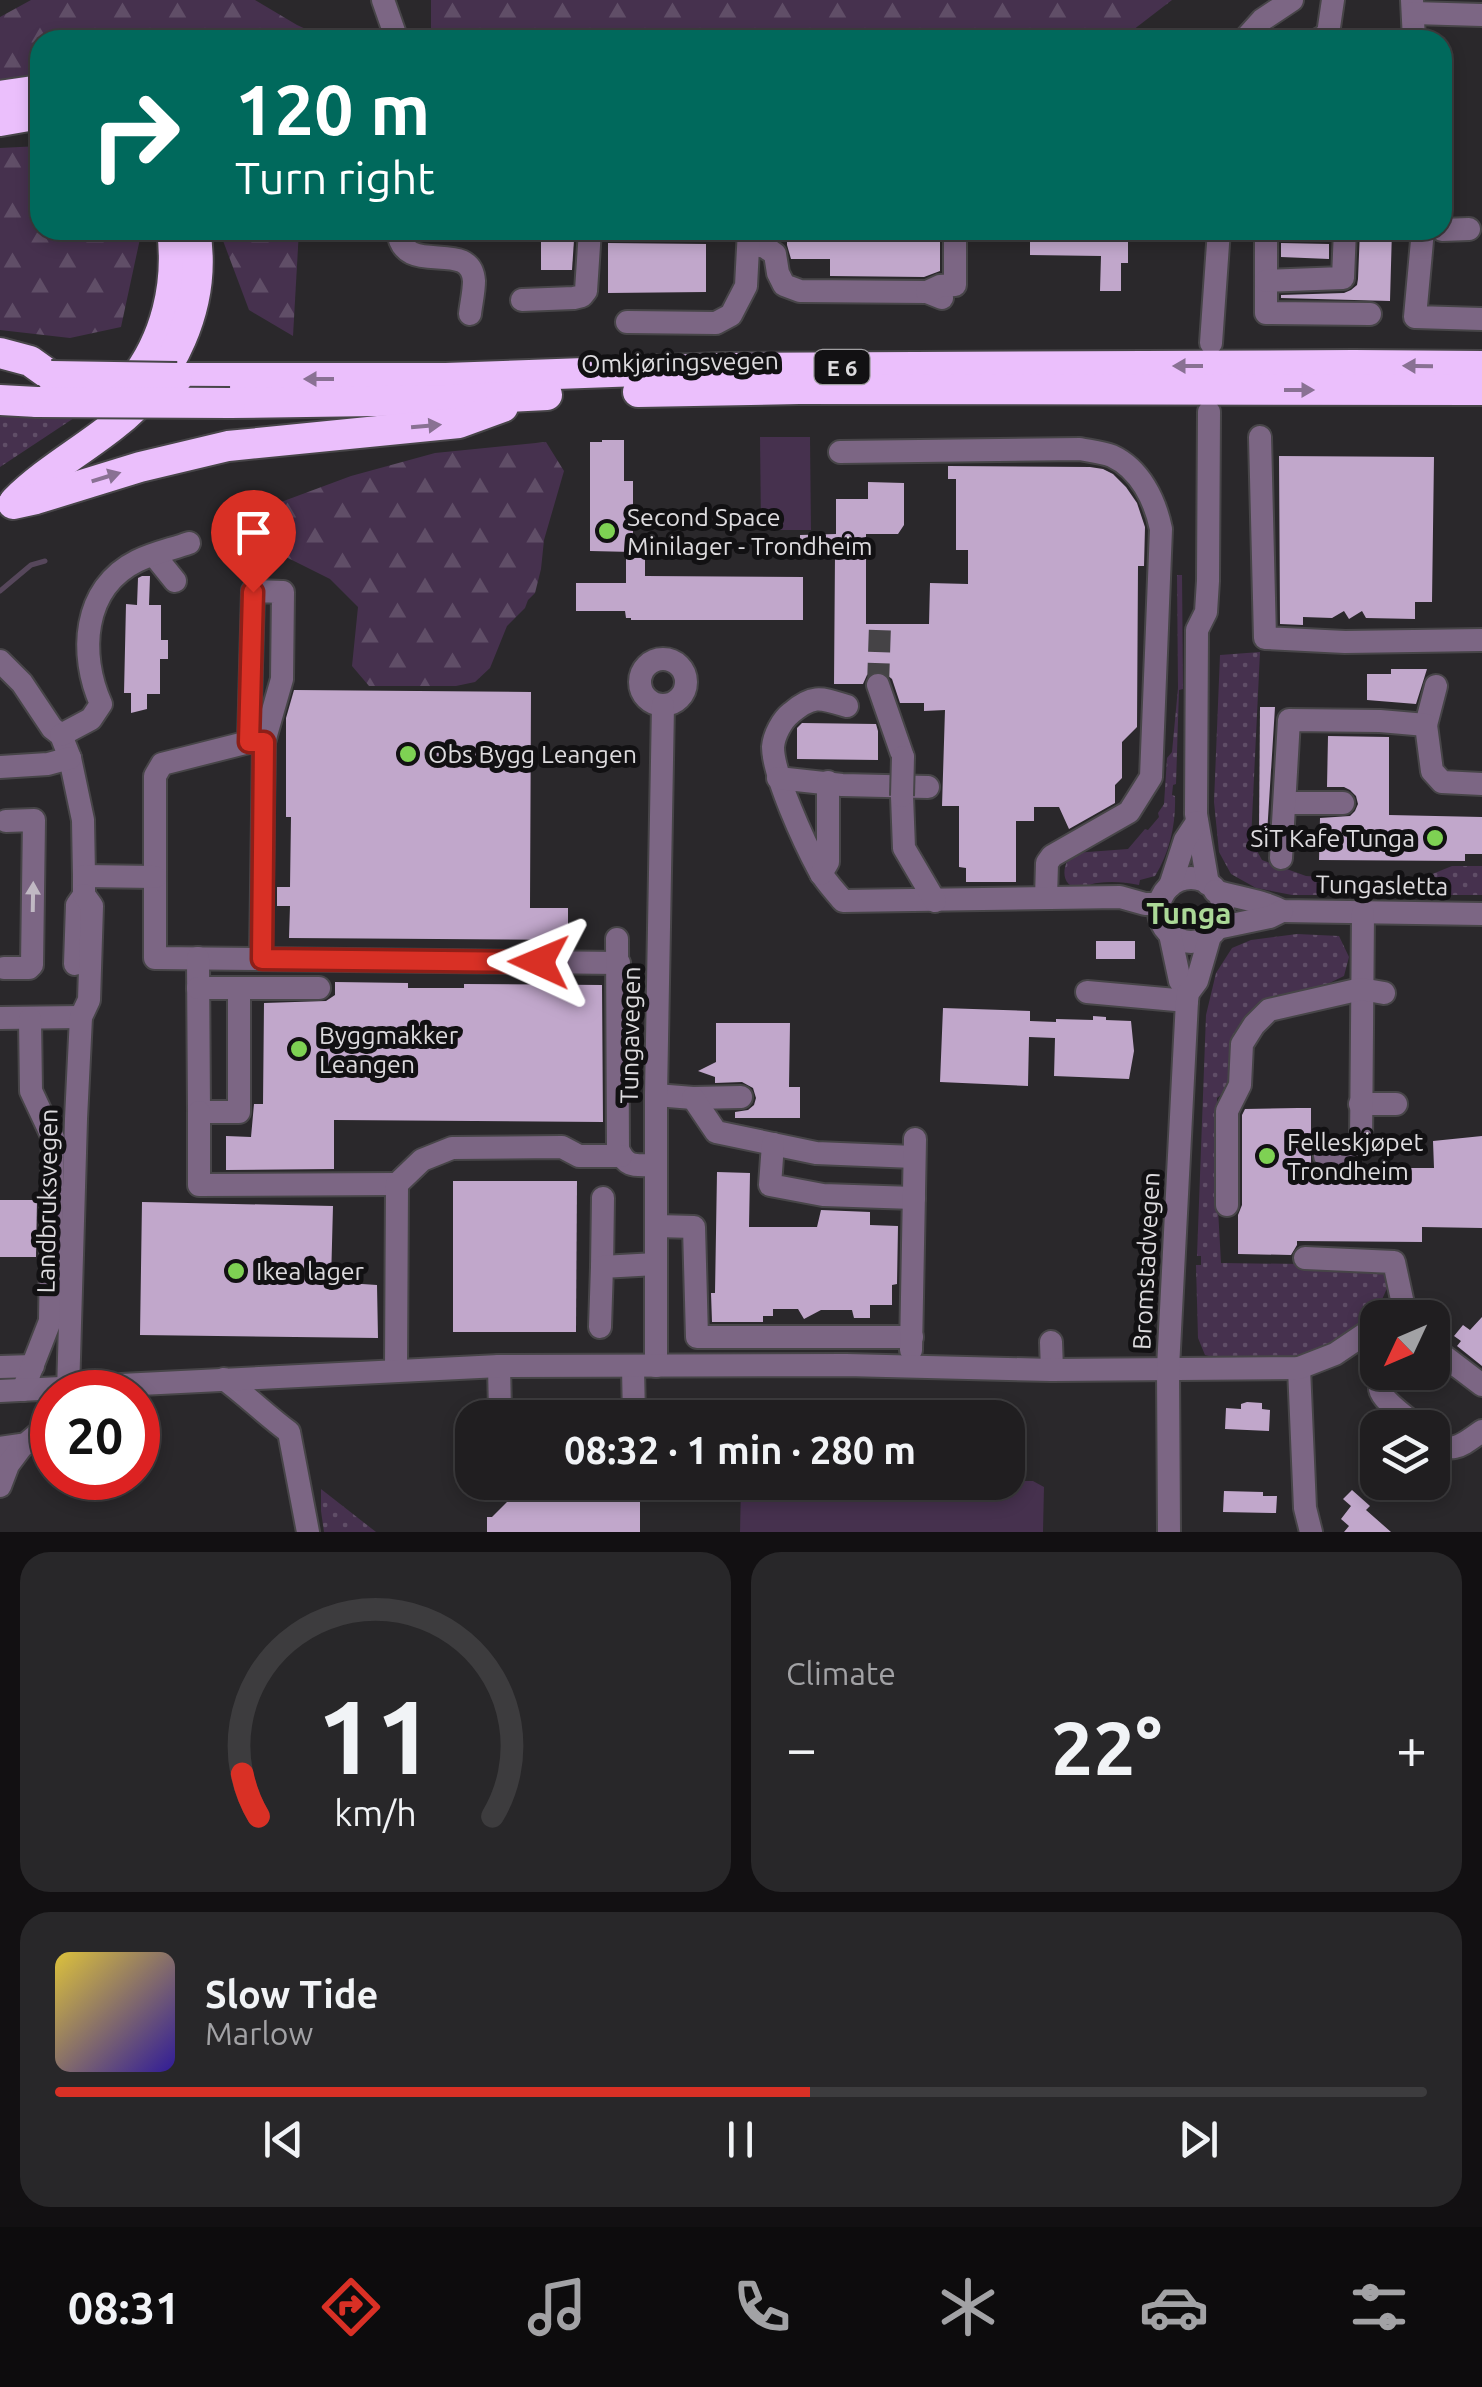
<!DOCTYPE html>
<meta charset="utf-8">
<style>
:root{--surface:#201e20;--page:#282729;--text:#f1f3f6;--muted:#a2a2a5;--line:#3d3c3e;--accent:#d93025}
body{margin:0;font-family:Ubuntu,sans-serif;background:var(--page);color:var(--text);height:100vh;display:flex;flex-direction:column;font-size:38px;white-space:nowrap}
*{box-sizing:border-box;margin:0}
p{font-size:32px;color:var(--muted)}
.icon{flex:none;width:55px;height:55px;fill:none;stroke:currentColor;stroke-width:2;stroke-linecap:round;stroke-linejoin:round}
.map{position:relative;height:1532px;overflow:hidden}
.panel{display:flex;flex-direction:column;gap:20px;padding:20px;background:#121012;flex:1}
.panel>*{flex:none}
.banner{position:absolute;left:30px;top:30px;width:1422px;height:210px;border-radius:30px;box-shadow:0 5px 15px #0003,0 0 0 2px var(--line);background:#00695c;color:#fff;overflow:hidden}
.needle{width:65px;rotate:226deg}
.buttons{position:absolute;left:1360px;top:1300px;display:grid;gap:20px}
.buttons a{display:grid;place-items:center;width:90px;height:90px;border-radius:20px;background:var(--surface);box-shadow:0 5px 15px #0003,0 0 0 2px var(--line);font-size:50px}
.speed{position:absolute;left:30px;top:1370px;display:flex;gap:20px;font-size:50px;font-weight:700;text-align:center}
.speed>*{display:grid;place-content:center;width:130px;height:130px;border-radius:50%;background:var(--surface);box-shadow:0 5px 15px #0003,0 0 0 2px var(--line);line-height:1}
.speed .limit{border:15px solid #d22;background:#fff;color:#111}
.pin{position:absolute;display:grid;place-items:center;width:85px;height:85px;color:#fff;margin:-102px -42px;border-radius:50% 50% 50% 0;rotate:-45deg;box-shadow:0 0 10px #0007}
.pin .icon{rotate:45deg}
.me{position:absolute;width:110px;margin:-55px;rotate:271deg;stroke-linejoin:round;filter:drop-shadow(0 0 8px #0008)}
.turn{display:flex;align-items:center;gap:35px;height:210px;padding:0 40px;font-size:45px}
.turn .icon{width:130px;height:130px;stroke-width:2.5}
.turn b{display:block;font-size:70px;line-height:85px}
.big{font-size:75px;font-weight:700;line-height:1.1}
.panel .card{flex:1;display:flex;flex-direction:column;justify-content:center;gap:15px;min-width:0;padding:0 35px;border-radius:30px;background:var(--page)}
.panel .dial{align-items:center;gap:0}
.dial svg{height:260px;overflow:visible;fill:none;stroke:var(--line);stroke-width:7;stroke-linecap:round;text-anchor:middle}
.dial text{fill:var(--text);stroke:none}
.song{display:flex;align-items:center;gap:30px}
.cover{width:120px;height:120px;border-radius:15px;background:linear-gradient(135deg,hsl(50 70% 55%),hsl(250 70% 35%))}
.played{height:10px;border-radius:5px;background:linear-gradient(90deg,var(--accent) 55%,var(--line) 55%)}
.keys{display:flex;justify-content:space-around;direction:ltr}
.heat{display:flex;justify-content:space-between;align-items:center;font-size:55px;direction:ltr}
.panel .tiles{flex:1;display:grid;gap:20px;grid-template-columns:1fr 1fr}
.card:last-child{grid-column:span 2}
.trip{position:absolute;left:455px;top:1400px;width:570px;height:100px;border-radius:30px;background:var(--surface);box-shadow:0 5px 15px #0003,0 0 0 2px var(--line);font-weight:700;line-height:100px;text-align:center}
.dock{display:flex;height:160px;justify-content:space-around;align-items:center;background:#0d0c0d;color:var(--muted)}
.dock .icon{width:70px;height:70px}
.dock .on{color:var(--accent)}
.dock b{font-size:45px;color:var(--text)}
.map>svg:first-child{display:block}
</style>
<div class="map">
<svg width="1482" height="1532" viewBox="0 0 1482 1532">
<defs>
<pattern id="grass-dots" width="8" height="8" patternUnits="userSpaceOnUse" patternTransform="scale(2.5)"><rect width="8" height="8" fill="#46314e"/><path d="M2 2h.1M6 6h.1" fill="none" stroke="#604e67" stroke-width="1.8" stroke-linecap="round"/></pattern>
<pattern id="forest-firs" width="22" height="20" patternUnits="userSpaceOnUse" patternTransform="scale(2.5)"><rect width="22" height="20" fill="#46314e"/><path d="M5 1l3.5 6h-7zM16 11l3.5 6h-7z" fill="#604e67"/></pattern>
</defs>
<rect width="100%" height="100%" fill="#2a282b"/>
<g fill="url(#grass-dots)">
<polygon points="0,416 74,418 0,467"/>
<path d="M1177,575H1182L1183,689L1179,690L1176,784L1173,785L1172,795L1175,796C1176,823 1170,852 1155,876L1140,880L1139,885C1125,882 1111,881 1097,883C1092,883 1087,887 1082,888C1059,889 1061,863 1074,853L1128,849L1145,829L1148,830L1159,817L1158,813L1164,804L1167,758L1172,752L1178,688Z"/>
<polygon points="1260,652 1251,840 1262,860 1306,876 1384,881 1425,877 1452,866 1482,866 1482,895 1292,895 1256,888 1231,874 1219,852 1214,802 1220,655"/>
<polygon points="1297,934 1339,936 1349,957 1344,976 1311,992 1237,1039 1227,1090 1217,1098 1217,1191 1221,1263 1302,1264 1384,1269 1388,1286 1380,1304 1364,1325 1310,1357 1229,1361 1205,1355 1198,1338 1196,1265 1201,1265 1201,1256 1197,1256 1206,1015 1216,973 1232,948 1251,940"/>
<polygon points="321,1489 376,1532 324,1532 321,1511"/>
</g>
<g fill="url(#forest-firs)">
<polygon points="31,0 255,0 297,25 330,40 40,40 40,78 0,83 0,17"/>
<polygon points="431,0 1172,0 1120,40 431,31"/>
<polygon points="40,146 40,230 139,230 141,234 121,327 70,338 0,330 0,148"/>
<polygon points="219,230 299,230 293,336 249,310"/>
<polygon points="546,442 564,471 544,540 541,569 535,593 528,600 525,608 507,626 490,668 475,682 456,686 369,686 352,666 358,607 330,579 266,547 261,528 281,502 351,476 435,453"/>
</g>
<g fill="#46314e">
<polygon points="760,437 810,437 811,530 761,530"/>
<polygon points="1008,1481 1033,1481 1044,1487 1043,1532 740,1532 741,1483 1008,1482"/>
</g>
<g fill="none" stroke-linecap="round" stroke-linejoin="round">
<polyline stroke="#56475b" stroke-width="5" points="0,591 31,565 45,561"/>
</g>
<g fill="#c1a7cb">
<polygon points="787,230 940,230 940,271 924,277 830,276 830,259 791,259 787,245"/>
<polygon points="1030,230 1103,230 1103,233 1113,234 1113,241 1128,241 1128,263 1121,263 1121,291 1100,291 1101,256 1030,255"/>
<polygon points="1360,230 1392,230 1390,301 1281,298 1281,295 1344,293 1351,290 1357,285 1358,279"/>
<polygon points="541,240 574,240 572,270 541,270"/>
<polygon points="608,243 706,244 706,292 608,293"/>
<polygon points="1281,243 1329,244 1329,259 1281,257"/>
<polygon points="602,440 624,440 624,481 633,481 633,552 590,551 590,442 602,442"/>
<polygon points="1279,456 1434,457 1432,602 1415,602 1415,619 1366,618 1362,611 1349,619 1344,611 1332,618 1303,617 1303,625 1280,624"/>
<polygon points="948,466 1090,467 1103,469 1113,474 1126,487 1137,503 1145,527 1144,566 1138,566 1137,727 1122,742 1122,778 1115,785 1115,803 1069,829 1059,807 1034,807 1034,821 1016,821 1016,882 966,882 966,868 959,867 959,806 942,806 945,710 924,711 924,703 900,703 892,679 882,671 874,671 867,675 863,684 834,684 835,554 800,555 800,535 836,534 836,499 868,499 868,482 904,483 904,525 898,534 866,534 866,624 929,624 930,583 968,584 968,550 956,550 956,479 948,479"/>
<polygon points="626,558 645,558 645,576 803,577 803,620 631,620 631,618 626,618 625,611 576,611 576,583 626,583"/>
<polygon points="142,576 150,576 149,605 161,605 161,640 168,640 168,659 160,659 160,694 147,694 147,709 131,713 131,693 124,693 126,604 137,605 138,578"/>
<polygon points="1391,669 1427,669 1416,704 1367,700 1367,674 1391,674"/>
<polygon points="294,690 531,692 530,908 568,908 568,925 577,925 577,940 289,938 290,906 277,906 277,887 290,887 291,817 286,817 286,718"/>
<polygon points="1260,707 1275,707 1267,834 1259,834"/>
<polygon points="802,723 876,724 878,731 878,760 797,759 797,728"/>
<polygon points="1328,736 1389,737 1389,815 1482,817 1482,854 1465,854 1465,861 1319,860 1320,818 1350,816 1355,811 1358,804 1356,796 1350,790 1344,787 1327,787"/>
<rect x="1096" y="941" width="39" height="18"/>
<polygon points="335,982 408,983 408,988 464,988 464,984 602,985 603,1122 334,1120 334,1169 226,1170 226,1136 251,1137 254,1104 263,1104 264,1003 326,1001 335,995"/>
<polygon points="943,1008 1030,1011 1030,1021 1056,1022 1056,1019 1093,1020 1093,1016 1106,1017 1106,1020 1131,1021 1134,1051 1129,1079 1054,1076 1055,1038 1029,1037 1028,1086 940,1082"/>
<polygon points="716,1023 790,1023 789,1087 800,1087 800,1118 735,1118 735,1112 748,1110 754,1105 756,1098 753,1088 742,1082 715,1083 715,1077 698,1071 716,1062"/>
<polygon points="1298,1108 1311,1108 1311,1168 1326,1171 1325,1181 1391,1182 1391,1168 1434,1168 1433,1141 1482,1136 1482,1228 1422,1227 1422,1242 1297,1241 1297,1245 1291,1255 1238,1254 1238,1215 1242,1205 1242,1115 1245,1109"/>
<polygon points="717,1172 750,1173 749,1227 817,1227 821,1210 870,1212 870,1225 898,1226 897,1284 892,1285 892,1305 870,1305 870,1318 854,1318 852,1310 821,1310 804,1319 798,1309 773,1309 773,1316 763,1316 763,1322 712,1322 711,1293 715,1293"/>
<polygon points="453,1181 577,1181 576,1332 453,1332"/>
<polygon points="0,1200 37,1200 36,1257 0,1257"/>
<polygon points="142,1202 333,1206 331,1282 377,1285 378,1338 140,1335"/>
<polygon points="1482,1317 1482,1366 1457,1346 1461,1341 1454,1336 1463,1325 1470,1330"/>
<polygon points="1247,1402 1262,1403 1262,1409 1270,1410 1269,1431 1225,1429 1226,1408 1241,1409 1241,1404"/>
<polygon points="1352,1490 1370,1506 1366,1510 1391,1532 1344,1532 1349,1526 1341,1519 1351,1506 1343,1499"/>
<polygon points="1224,1491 1263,1492 1263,1496 1277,1496 1276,1513 1223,1512"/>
<polygon points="511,1498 640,1499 640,1532 487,1532 487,1517 492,1517"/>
</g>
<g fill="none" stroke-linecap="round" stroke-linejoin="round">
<polyline stroke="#454346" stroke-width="22" stroke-dasharray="22 11" stroke-linecap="butt" points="878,685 880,625"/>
<g stroke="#474548" stroke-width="26">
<g id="minor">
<polyline points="383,0 397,40"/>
<polyline points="1412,0 1414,40"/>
<polyline points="1413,13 1482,15"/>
<polyline points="1244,40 1262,20 1292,0"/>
<polyline points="1318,40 1328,34 1333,0"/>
<path d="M398,230C402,280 471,236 474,281C474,292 471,304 470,314"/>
<polyline points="1266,230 1266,313 1370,314"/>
<polyline points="1423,230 1415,317 1482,319"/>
<polyline points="1442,230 1469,229"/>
<polyline points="749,244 765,247 775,254 778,273 784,285 800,291 927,292 942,298"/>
<polyline points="1266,281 1343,278 1345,230"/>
<polyline points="927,292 940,286 955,285 955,230"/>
<polyline points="522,300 574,298 582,296 586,291 590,230"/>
<polyline points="627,322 716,323 731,315 746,286 749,230"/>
<polyline points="1211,343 1219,230"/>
<polyline points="1260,437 1265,638 1345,642 1482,640"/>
<path d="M840,452L1080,449C1090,451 1102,452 1112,456C1140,469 1155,500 1161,529L1151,777L1129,812L1052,856L1047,863L1046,898"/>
<polyline points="154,555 175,581"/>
<circle cx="663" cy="682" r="23"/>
<polyline points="0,661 22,683 52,728 61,735 70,758 83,820 84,876 84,895 77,905 75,964"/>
<polyline points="878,685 903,757"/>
<path d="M847,706C821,698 813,694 791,713C782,720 774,735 773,747C773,775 805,844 819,870C825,881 835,891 843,901L1120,897L1145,904H1159"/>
<polyline points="1426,725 1436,686"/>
<path d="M61,735L91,719L101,704C79,655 82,588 137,561C153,553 172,549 189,543"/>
<polyline points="249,742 264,742 261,959"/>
<polyline points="264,742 282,679 283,592 253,591 249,742 162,764 155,776 155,958 619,963"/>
<polyline points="0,767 48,764 70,758"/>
<polyline points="778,778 842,785 928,787"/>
<polyline points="902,796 904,848 935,901"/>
<polyline points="1285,803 1343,803"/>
<polyline points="1281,858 1289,720 1380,721 1426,725 1432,771 1442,782 1482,784"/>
<polyline points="821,874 828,862 828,782"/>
<polyline points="84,876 155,877"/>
<circle cx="1191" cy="910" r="32"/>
<polyline points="1208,884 1196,814 1197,630 1206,612 1208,581 1209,412"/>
<polyline points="1170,886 1185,840 1197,822"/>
<path d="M1215,891C1237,898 1262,900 1282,911L1482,914"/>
<polyline points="1217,928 1270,917 1282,911"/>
<polyline points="1170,934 1180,981 1188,993"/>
<path d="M617,939L618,1149C627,1169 636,1165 656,1165"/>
<polyline points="198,958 199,1112 239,1112 239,988"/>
<polyline points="4,968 29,968 32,965 34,820 6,821"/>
<polyline points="198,988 319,988"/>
<polyline points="1087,992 1187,1001"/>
<polyline points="0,1018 81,1017"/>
<polyline points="656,1095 693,1098 741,1097"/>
<polyline points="693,1098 716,1132 816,1153 914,1157"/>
<polyline points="1360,1104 1396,1104"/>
<polyline points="199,1112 199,1185 397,1184"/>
<polyline points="773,1144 770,1185 823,1195 914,1198"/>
<polyline points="1325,1156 1343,1158 1361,1146 1363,913"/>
<polyline points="1227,1205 1227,1111 1240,1085 1242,1044 1254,1025 1269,1010 1361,989 1384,993"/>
<polyline points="657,1226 694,1227 697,1337 912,1337"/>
<polyline points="1305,1258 1394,1262 1406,1318"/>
<polyline points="602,1267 603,1198"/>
<polyline points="600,1327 602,1267 656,1264"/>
<polyline points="1051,1342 1052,1370"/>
<polyline points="1432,1347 1482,1385"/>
<polyline points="911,1350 915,1139"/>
<polyline points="499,1366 500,1412"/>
<polyline points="656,1366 656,1095 663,705"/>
<polyline points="0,1367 33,1366"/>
<polyline points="633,1367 634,1418"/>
<polyline points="1299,1368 1305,1508 1311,1532"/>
<polyline points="396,1370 397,1184 422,1160 452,1148 562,1147 579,1156 621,1156"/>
<path d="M1386,1372C1383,1378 1379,1383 1380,1389C1382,1401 1409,1419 1419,1428"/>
<path d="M224,1379C247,1396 266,1415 289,1432L308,1532"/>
<polyline points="23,1390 50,1321 53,1138 31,1091 30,1019"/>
<polyline points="0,1391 499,1366 846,1365 1052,1370 1299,1368 1335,1354 1378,1325"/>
<polyline points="68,1392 76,1119 81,1017 89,1000 92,906 84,895"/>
<path d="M1432,1439C1453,1456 1463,1444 1482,1431"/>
<polyline points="0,1448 26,1444 52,1422"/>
<polyline points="0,1486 8,1465 23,1445"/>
<polyline points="1169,1532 1168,1368 1187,1001 1188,993 1197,981 1210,936"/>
</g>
</g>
<g stroke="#474548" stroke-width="34">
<g id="highway">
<polyline points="0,96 40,90"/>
<polyline points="0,121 40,114"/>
<polyline points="0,353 30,361 51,376"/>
<polyline points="177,378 446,378 723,368 1354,365 1482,366"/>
<path d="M132,382C166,339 179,284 172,230"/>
<polyline points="638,392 799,389 1482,390"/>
<polyline points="0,400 37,402"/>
<polyline points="230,403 446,400 547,395"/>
<path d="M15,501C44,472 80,452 113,426C172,381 208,305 195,230"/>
<polyline points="13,504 36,499 140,467 228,446 459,423 503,407"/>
</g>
</g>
<use href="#minor" stroke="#7c6684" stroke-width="22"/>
<use href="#highway" stroke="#ebbffc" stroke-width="30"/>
<g stroke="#474548" stroke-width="26" stroke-linecap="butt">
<polyline id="minor-bridge" points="902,796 903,757"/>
</g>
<g stroke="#474548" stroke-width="34" stroke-linecap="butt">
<g id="highway-bridge">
<polyline points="51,376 177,378"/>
<polyline points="37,402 230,403"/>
</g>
</g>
<use href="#minor-bridge" stroke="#7c6684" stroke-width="22"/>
<use href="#highway-bridge" stroke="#ebbffc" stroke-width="30"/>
</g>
<defs><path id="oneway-solid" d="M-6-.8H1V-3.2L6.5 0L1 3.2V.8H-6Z" transform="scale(2.5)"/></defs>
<g fill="#897193">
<use href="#oneway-solid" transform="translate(1188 366) rotate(180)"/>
<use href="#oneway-solid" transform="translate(1418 366) rotate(-179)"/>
<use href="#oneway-solid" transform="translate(319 379) rotate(180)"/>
<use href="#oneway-solid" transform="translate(1299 390)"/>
<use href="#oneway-solid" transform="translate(426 426) rotate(-5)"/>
<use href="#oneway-solid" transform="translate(106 477) rotate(-17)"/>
</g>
<use fill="#c0b8c3" href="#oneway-solid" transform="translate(33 897) rotate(-89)"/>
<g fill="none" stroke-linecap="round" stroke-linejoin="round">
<g stroke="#8d1f18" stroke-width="25">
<polyline id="route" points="253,592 249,742 264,742 262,959 539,962"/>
</g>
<use href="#route" stroke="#d93025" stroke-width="18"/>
</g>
<g fill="#7ed153" stroke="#121113" stroke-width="4">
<circle cx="607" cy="531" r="10"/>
<circle cx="408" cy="754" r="10"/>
<circle cx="1435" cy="838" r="10"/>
<circle cx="299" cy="1049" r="10"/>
<circle cx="1267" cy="1156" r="10"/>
<circle cx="236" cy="1271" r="10"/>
</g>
<g text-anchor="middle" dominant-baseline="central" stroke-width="10" stroke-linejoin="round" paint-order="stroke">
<rect fill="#121113" stroke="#a09ea1" stroke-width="2.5" x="814.5" y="350" width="55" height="34" rx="8"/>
<g font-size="22" font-weight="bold" fill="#dddbde">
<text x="842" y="367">E 6</text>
</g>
<g font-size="25" fill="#dddbde" stroke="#121113">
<text transform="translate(680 362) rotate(-1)">Omkjøringsvegen</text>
<text transform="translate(1382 885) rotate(1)">Tungasletta</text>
<text transform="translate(630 1035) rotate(-89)">Tungavegen</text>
<text transform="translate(47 1201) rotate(-89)">Landbruksvegen</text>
<text transform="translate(1146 1261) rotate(-87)">Bromstadvegen</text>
</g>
<g font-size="25" fill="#dddbde" stroke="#121113" text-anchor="start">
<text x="627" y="517">Second Space<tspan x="627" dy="29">Minilager - Trondheim</tspan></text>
<text x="428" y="754">Obs Bygg Leangen</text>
<text x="1415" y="838" text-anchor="end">SiT Kafe Tunga</text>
<text x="319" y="1035">Byggmakker<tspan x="319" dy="29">Leangen</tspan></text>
<text x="1287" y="1142">Felleskjøpet<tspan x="1287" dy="29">Trondheim</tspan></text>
<text x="256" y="1271">Ikea lager</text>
</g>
<g font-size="30" font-weight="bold" fill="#abd897" stroke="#121113">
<text x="1189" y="913">Tunga</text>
</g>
</g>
</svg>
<div class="buttons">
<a><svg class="needle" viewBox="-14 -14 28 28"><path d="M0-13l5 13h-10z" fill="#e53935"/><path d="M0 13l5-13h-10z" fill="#a2a2a5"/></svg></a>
<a><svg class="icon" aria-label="layers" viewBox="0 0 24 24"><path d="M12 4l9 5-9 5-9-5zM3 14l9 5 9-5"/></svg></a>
</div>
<div class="speed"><div class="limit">20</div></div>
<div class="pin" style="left:253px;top:592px;background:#d93025"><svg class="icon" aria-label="arrive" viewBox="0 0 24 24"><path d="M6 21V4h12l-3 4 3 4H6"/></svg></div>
<svg class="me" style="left:539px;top:962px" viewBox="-20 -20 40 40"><path d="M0-17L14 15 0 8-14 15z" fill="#d93025" stroke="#fff" stroke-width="4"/></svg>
<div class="trip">08:32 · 1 min · 280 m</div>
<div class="banner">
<div class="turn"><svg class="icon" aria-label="right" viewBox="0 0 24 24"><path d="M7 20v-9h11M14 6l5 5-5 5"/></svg><div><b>120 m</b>Turn right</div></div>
</div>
</div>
<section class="panel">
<div class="tiles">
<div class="card dial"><svg viewBox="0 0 100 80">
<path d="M14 69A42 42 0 1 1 86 69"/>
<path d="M14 69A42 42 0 0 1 9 56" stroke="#d93025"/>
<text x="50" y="56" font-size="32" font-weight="700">11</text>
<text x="50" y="72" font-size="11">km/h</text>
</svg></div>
<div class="card"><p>Climate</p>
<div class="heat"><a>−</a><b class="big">22°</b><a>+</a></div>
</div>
<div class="card">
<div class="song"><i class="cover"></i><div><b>Slow Tide</b><p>Marlow</p></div></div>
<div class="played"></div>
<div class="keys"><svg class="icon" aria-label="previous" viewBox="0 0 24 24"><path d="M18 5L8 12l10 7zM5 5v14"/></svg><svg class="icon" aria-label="pause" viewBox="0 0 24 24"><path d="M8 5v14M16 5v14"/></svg><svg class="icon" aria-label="next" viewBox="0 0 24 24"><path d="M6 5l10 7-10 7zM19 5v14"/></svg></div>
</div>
</div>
</section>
<nav class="dock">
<b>08:31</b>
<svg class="icon on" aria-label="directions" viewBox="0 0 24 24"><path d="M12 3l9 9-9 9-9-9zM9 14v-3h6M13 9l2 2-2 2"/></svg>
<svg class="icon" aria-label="music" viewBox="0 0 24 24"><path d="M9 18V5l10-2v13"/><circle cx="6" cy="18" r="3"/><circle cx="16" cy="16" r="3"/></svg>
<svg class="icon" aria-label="phone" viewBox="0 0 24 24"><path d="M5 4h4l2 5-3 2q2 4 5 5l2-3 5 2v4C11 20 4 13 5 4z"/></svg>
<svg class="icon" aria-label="climate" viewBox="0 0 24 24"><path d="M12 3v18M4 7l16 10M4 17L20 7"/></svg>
<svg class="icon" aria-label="car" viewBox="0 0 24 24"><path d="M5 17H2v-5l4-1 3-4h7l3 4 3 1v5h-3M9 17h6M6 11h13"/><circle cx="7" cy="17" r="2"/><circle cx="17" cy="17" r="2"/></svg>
<svg class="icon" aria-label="filters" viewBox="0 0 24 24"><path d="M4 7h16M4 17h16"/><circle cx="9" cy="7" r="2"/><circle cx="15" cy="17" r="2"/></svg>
</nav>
